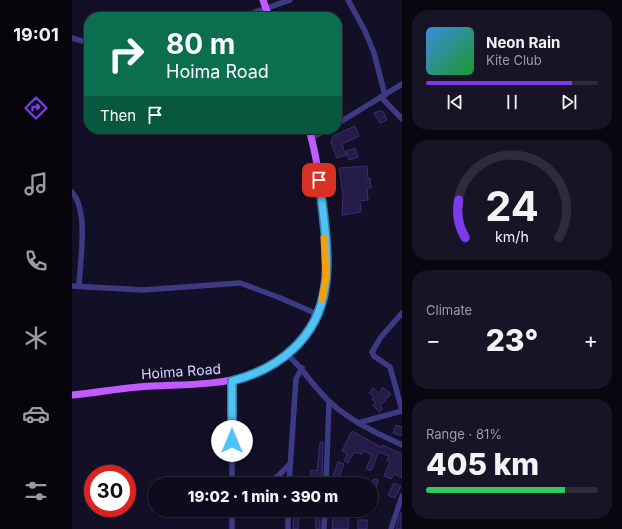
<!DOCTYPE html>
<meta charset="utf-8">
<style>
:root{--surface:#0e0b1c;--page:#171425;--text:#f1f3f6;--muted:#9b9ba3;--line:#2e2b3b;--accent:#7c3aed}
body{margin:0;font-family:Inter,sans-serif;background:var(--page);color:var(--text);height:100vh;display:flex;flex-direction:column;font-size:15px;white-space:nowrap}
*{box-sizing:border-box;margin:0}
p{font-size:13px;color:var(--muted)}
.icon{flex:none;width:22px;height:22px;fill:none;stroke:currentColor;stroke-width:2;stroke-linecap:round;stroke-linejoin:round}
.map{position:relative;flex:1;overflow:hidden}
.drawer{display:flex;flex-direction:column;gap:10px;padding:10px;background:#08060f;width:220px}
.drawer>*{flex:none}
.guide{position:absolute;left:12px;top:12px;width:258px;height:122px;border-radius:16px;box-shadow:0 1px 3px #0004,0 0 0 1px var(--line);background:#0b6e4f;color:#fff;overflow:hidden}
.speed{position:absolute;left:12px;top:465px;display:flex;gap:8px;font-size:20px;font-weight:700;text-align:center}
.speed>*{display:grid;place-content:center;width:52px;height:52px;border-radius:50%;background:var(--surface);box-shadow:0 1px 3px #0004,0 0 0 1px var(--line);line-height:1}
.speed .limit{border:6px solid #d22;background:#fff;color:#111}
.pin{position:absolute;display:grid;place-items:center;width:34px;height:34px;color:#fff;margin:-17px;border-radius:8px;box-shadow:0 2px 6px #0006}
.me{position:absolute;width:44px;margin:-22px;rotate:0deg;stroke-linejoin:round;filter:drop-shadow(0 0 3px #0008)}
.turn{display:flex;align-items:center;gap:14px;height:84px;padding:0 16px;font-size:18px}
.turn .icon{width:52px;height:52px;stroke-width:2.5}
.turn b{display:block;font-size:28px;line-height:34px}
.then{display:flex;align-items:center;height:38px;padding:0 16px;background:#0003;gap:8px;font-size:15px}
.big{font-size:30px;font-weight:800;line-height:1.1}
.drawer .card{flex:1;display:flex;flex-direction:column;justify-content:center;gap:6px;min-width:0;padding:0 14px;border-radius:16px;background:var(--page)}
.drawer .dial{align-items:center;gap:0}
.dial svg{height:104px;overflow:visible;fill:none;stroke:var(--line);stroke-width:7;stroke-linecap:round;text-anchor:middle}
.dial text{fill:var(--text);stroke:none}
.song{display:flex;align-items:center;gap:12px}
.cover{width:48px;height:48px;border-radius:6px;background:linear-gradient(135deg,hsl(210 70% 55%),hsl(130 70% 35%))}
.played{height:4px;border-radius:2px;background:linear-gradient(90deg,var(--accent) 85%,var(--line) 85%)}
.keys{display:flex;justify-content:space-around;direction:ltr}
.heat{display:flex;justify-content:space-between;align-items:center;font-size:22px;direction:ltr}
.charge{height:6px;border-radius:3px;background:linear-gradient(90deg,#34c759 81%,var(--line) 0)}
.trip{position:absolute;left:76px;top:477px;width:230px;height:40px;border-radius:20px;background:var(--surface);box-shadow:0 1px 3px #0004,0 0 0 1px var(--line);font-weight:800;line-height:40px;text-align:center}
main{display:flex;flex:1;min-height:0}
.menu{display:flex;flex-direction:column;width:72px;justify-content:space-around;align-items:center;background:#06040b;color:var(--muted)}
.menu .icon{width:28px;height:28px}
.menu .current{color:var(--accent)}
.menu b{font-size:18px;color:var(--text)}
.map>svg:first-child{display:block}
</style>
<main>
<nav class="menu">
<b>19:01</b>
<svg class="icon current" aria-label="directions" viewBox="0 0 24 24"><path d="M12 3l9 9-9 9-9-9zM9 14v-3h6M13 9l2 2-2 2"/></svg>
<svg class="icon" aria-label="music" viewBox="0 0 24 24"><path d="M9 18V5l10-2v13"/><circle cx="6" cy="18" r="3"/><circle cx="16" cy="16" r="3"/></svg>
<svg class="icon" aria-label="phone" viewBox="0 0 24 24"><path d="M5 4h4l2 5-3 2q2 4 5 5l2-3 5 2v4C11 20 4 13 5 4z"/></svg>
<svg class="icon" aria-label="climate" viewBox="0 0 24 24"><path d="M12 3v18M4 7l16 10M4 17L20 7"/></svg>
<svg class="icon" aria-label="car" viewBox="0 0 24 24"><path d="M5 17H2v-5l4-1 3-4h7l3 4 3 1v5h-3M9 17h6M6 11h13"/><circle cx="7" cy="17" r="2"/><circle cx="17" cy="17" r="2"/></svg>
<svg class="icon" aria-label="filters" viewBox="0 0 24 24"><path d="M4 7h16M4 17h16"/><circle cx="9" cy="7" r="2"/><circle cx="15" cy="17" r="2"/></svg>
</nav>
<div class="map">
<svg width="330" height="529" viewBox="0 0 330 529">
<rect width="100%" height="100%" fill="#130f26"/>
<g fill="#241b47" stroke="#3b2d73">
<polygon points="307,111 311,111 315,120 308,123 302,113"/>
<polygon points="283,126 287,136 270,144 274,155 265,158 259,142 261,136"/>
<polygon points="283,148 286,157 277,160 274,151"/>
<polygon points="295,166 296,179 298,178 299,188 295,188 296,200 288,201 289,212 270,215 271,195 267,168"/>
<polygon points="311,387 319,394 308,406 311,409 307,412 301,405 304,402 300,399 302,397 297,393 301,388 307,393"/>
<polygon points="324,425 330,427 330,436 321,433"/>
<polygon points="280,431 309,447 310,445 330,454 330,478 322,474 319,479 312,476 318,462 315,460 317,456 307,452 299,471 294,469 300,455 292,451 290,454 282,452 276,463 272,461 275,454 270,451"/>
<polygon points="248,442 251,442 250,484 234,484 235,479 238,479 239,470 245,471"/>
<polygon points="266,462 272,464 267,478 261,476"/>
<polygon points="301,479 306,480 303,491 299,490"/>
<polygon points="322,483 329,486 323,498 316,495"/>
<polygon points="222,510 227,510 226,529 221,529"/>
<polygon points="243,510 248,510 248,529 244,529"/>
<polygon points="329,512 329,529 324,529 326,521"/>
<polygon points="261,515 277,516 276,529 260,529"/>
<rect x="286" y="520" width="9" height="9"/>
</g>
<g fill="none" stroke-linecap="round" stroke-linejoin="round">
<g stroke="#3d3a85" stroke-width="5.5">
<polyline points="276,0 293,31 302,53 313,95"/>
<polyline points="169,17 218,0"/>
<polyline points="0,38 17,43"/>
<polyline points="309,97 330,119"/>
<polyline points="265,124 330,84"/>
<polyline points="239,138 255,129"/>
<path d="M0,192C17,211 8,261 7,286"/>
<polyline points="0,286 71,290 168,283 206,297 245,314"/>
<polyline points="330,313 309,337 300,352 302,356 318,367 330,410"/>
<path d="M216,355C232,370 243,389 259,403C280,422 305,433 330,445"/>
<polyline points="286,423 330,411"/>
<polyline points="160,484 160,381"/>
<polyline points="198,484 218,464"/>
<polyline points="217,484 224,379 230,368"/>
<polyline points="254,484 257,402"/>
<polyline points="160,510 160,529"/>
<polyline points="160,517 168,510"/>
<polyline points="216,529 216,510"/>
<polyline points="252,529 253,510"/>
<polyline points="319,529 330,496"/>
</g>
<g stroke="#c25bff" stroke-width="7">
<polyline points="191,0 197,17"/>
<path d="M0,395C22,393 44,389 66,387C128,382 194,392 234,333C246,316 252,297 254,277C254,228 250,176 237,129"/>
</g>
</g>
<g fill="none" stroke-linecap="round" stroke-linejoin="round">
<g stroke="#337fa1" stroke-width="10">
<path id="route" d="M160,441V381C207,369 246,338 253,287C258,258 251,210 247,180"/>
</g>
<use href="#route" stroke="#4fc3f7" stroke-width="7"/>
<polyline stroke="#f59e0b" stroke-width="7" points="250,299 254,277 252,238"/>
</g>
<g text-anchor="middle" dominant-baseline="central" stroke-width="4" stroke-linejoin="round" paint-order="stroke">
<g font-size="14" fill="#d9d4ff" stroke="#130f26">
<text transform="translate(109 371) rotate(-4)">Hoima Road</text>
</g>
</g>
</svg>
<div class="speed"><div class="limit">30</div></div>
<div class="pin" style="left:247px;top:180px;background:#d93025"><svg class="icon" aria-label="arrive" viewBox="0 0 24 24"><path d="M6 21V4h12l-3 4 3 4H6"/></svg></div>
<svg class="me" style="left:160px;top:441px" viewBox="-20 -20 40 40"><circle r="19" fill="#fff"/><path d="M0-13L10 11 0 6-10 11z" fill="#4fc3f7"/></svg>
<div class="trip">19:02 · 1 min · 390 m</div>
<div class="guide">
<div class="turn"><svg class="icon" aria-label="right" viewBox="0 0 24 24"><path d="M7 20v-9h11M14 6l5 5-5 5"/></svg><div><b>80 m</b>Hoima Road</div></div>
<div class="then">Then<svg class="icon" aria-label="arrive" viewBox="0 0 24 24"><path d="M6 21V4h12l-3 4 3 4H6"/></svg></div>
</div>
</div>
<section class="drawer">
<div class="card">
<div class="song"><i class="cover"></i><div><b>Neon Rain</b><p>Kite Club</p></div></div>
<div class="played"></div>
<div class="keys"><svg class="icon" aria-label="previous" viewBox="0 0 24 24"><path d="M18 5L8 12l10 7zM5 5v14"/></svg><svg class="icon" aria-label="pause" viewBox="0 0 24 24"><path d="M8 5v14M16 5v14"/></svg><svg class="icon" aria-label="next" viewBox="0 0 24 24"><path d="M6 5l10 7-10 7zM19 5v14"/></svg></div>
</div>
<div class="card dial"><svg viewBox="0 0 100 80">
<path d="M14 69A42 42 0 1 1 86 69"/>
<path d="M14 69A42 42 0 0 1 9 40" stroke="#7c3aed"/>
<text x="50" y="56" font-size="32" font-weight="700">24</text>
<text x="50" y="72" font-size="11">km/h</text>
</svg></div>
<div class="card"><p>Climate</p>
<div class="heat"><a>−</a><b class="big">23°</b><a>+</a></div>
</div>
<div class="card"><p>Range · 81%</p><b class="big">405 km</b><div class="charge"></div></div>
</section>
</main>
